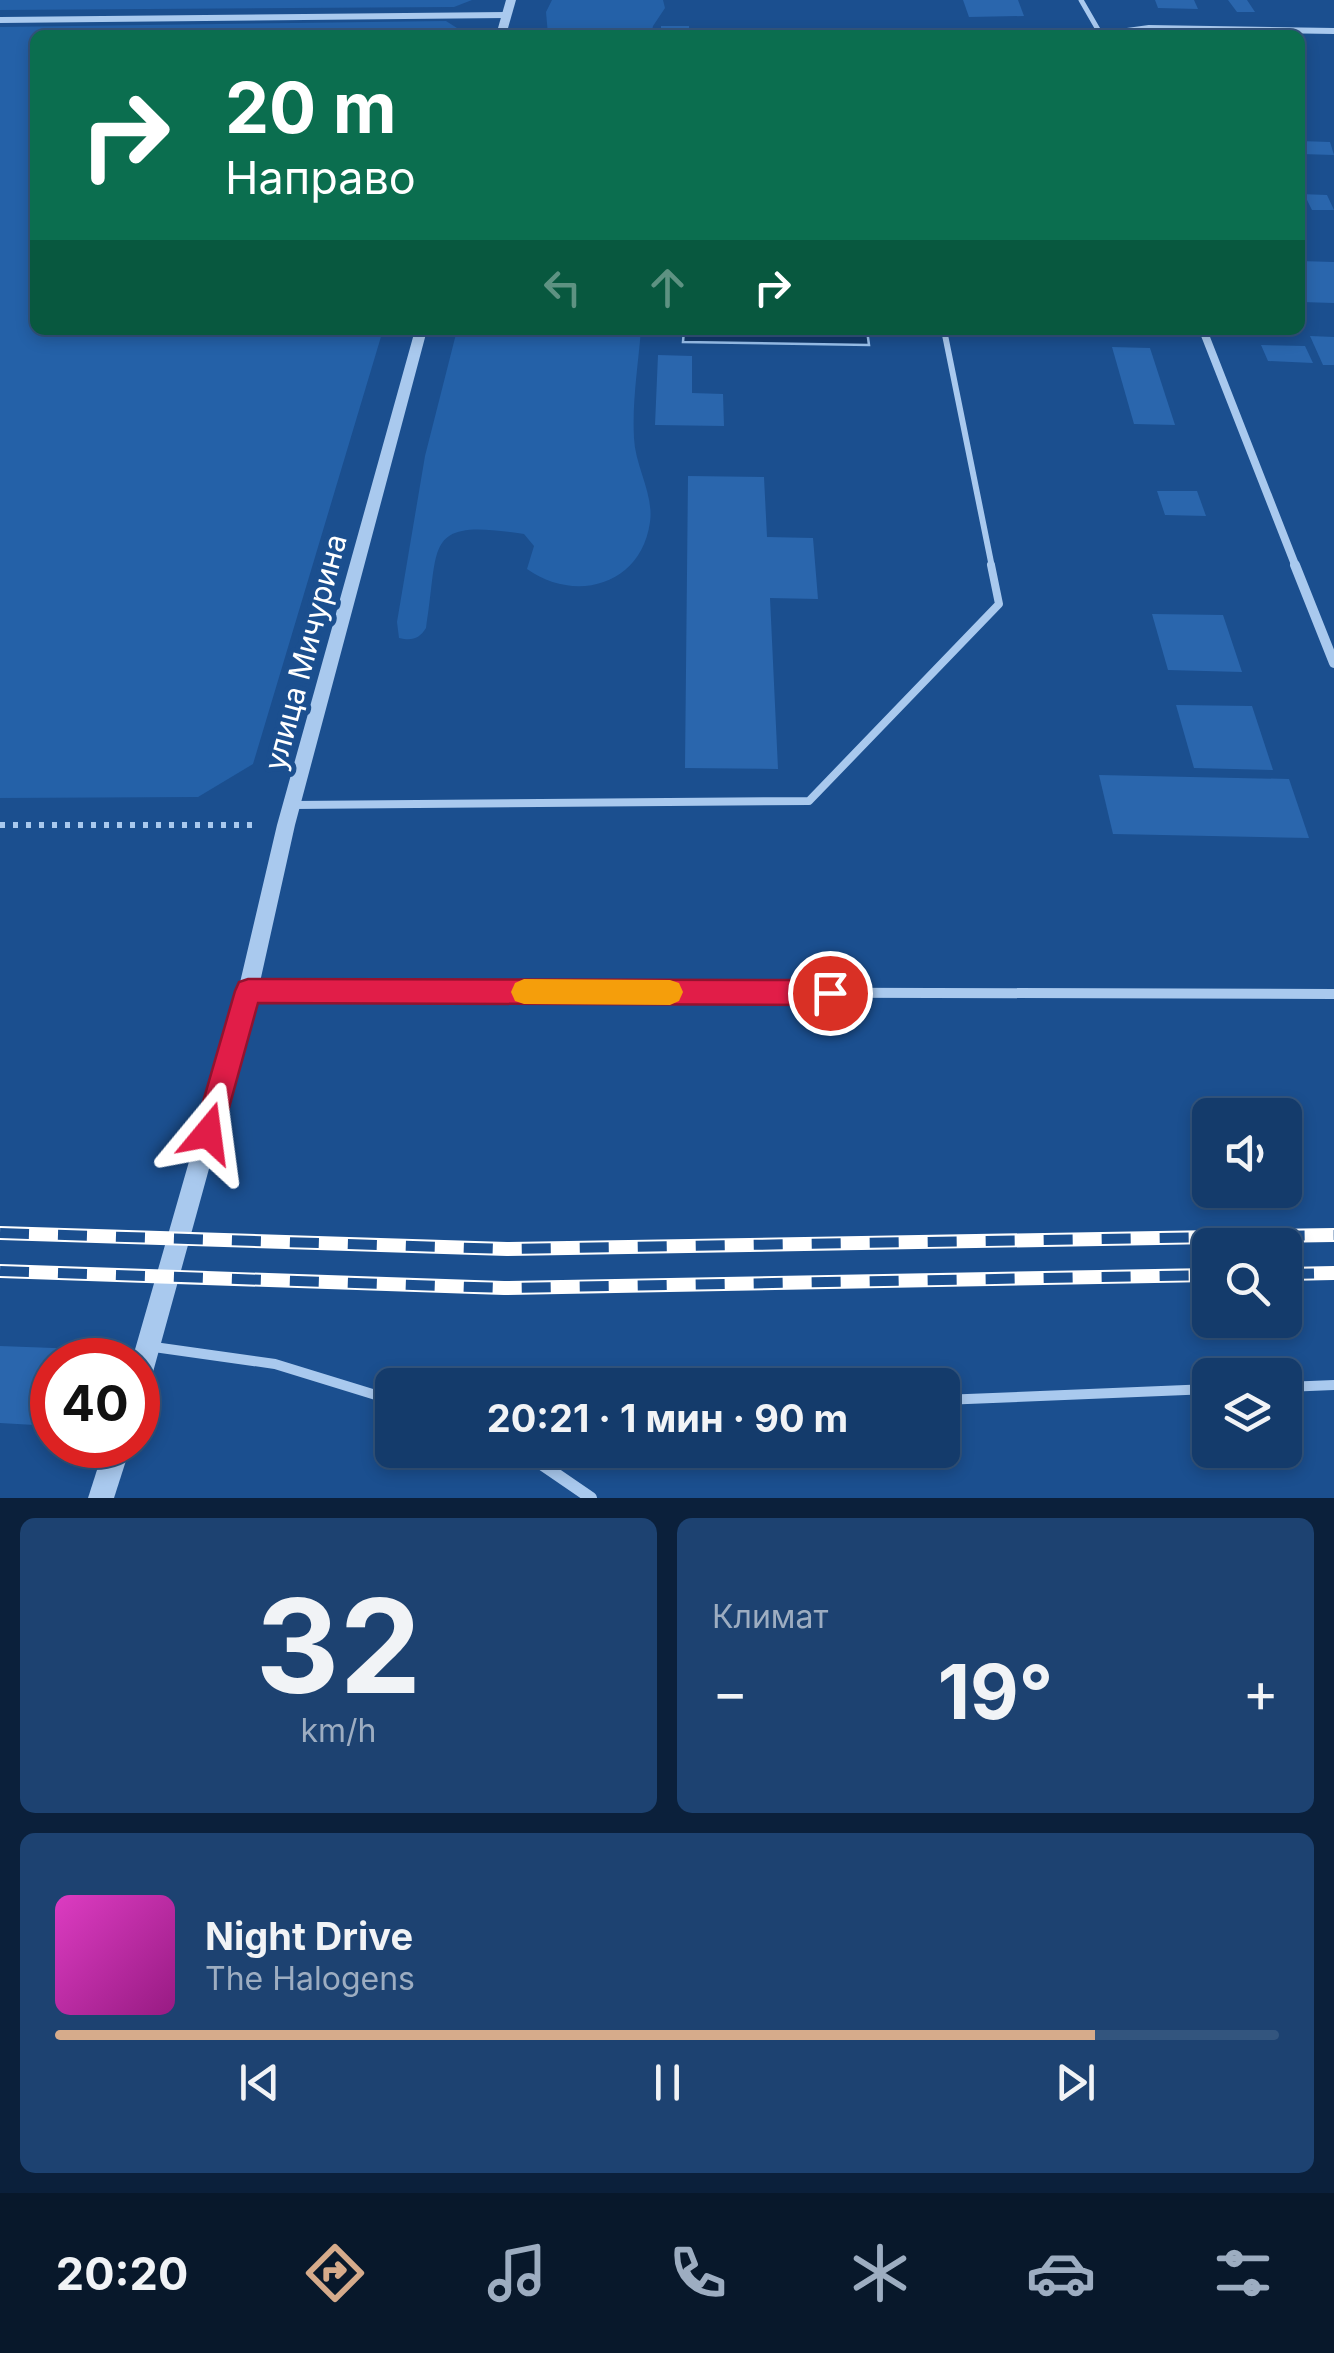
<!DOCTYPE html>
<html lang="ru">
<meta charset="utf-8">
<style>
:root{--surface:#143b6b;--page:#1d4271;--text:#f1f3f6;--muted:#9dadc1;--line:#33557e;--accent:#d6ab8b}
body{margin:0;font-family:Inter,sans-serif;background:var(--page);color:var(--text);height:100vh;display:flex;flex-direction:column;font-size:38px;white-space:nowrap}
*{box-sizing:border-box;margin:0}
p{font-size:32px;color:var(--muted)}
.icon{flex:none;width:55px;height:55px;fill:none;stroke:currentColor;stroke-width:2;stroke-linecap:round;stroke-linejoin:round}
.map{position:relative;height:1498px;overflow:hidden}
.sheet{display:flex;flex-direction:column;gap:20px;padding:20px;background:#0b203b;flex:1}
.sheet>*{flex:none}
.guide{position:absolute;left:30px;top:30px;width:1275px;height:305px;border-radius:15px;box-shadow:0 5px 15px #0003,0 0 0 2px var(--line);background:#0b6e4f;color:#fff;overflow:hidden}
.controls{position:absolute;left:1192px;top:1098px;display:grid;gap:20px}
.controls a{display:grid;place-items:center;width:110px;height:110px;border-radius:15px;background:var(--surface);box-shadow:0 5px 15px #0003,0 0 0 2px var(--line);font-size:50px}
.speed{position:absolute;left:30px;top:1338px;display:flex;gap:20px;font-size:50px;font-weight:700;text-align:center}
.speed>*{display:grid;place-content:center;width:130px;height:130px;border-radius:50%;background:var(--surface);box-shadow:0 5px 15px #0003,0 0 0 2px var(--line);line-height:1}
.speed .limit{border:15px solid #d22;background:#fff;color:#111}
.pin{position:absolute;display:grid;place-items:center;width:85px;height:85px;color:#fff;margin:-42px;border:5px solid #fff;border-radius:50%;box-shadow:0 2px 10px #0007}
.me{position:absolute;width:110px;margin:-55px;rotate:16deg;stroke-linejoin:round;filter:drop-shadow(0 0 8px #0008)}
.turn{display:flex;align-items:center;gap:35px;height:210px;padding:0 30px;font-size:45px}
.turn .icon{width:130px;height:130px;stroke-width:2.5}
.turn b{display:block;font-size:70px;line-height:85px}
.lanes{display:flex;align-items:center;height:95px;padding:0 30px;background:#0003;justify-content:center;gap:50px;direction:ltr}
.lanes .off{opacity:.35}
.big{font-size:75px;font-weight:700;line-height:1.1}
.sheet .widget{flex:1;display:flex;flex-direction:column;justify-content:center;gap:15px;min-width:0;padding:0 35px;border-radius:15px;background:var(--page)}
.sheet .dial{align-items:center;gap:0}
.dial b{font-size:130px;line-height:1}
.song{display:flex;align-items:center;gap:30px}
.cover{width:120px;height:120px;border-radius:15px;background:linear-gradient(135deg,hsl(310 70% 55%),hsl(310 70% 35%))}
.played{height:10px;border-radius:5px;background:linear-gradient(90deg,var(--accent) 85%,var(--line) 85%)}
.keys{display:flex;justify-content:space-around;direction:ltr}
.heat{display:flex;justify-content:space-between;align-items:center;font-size:55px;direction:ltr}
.sheet .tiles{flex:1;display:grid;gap:20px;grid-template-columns:1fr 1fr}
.widget:last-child{grid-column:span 2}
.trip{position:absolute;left:375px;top:1368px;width:585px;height:100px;border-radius:15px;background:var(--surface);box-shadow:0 5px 15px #0003,0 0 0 2px var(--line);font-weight:700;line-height:100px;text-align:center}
.tab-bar{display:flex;height:160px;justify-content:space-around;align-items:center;background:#08182b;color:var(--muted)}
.tab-bar .icon{width:70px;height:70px}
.tab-bar .active{color:var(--accent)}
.tab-bar b{font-size:45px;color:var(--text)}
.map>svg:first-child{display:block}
</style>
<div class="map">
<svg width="1334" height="1498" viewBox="0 0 1334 1498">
<rect width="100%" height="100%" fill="#1b4f8f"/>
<g fill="#2461a8">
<polygon points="0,0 472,0 454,7 0,10"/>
<polygon points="552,0 663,0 665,8 653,26 651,35 548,35 546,12"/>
<polygon points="446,21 468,35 35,35 35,330 383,330 253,764 198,797 0,798 0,27"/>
<path d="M457,330H641C638,365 632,403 634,438C635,466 654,494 650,522C641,586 575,603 527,569L534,546L524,534C422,518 440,543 426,628C419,639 412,641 399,638L397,622L425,456Z"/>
</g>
<polygon fill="#123a6d" stroke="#9cc4f0" stroke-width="2.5" points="684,330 867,330 869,345 683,342"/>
<g fill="#2a66ad">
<polygon points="963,0 1018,0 1024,16 969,17"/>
<polygon points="1155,0 1194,0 1198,9 1158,8"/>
<polygon points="1228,0 1247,0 1255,12 1237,12"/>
<rect x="661" y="26" width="28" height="9"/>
<polygon points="1300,141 1330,142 1334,155 1301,154"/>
<polygon points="1300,194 1327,195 1334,210 1312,210 1307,200 1300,200"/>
<polygon points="1300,261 1334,262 1334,303 1301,302"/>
<polygon points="1310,336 1334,337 1334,365 1323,365"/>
<polygon points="1261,345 1305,346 1313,363 1268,361"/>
<polygon points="1112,347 1150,348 1175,425 1134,424"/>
<polygon points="658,355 692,356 692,393 723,394 724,426 655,425"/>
<polygon points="688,476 764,477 767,537 813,538 818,599 770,598 778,769 685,768"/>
<polygon points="1157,491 1197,491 1206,516 1165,515"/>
<polygon points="1152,614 1223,615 1242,672 1168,670"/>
<polygon points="1176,705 1252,706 1273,770 1194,768"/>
<polygon points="1099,775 1289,779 1309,838 1113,834"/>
<polygon points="0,1346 80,1349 77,1360 52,1360 52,1426 0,1423"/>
</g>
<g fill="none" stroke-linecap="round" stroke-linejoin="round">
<polyline stroke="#a9c9ee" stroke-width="6" stroke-dasharray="5 8" stroke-linecap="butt" points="0,825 255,825"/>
<polyline stroke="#a9c9ee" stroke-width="5" points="1081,0 1100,33"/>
<polyline stroke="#a9c9ee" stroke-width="6" points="944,330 992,567"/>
<polyline stroke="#a9c9ee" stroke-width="8" points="292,805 809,801 999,604 991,565"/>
<g stroke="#a9c9ee" stroke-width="10">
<polyline points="249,991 1334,994"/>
<polyline points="154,1347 275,1364 392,1400"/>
<polyline points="1285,1387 1334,1385"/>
<polyline points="942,1400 1210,1389"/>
</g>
<g stroke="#a9c9ee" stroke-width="6">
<polyline points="0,20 506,15"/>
<polyline points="1098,35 1149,28 1334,31"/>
</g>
<polyline stroke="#a9c9ee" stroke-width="8" points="1203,330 1296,567"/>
<polyline stroke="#a9c9ee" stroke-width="10" points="1295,565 1334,663"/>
<polyline stroke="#a9c9ee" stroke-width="12" points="521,1450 591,1498"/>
<g fill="#a9c9ee" fill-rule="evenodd">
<polygon points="506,0 516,0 506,35 496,35"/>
<polygon points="415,330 427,330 295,825 258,991 150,1383 147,1392 138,1395 138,1360 132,1360 238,991 277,825"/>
<polygon points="105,1445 131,1445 114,1498 88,1498"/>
</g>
<g stroke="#fff" stroke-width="14">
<g id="rail">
<polyline points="0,1233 507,1249 1334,1235"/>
<polyline points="0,1271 504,1288 1210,1275"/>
<polyline points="1285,1274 1334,1273"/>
</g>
</g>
<use href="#rail" stroke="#1b4f8f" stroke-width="10" stroke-dasharray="29" stroke-linecap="butt"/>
</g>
<polygon fill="#e11d48" stroke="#92132f" stroke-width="2.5" points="248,979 830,980 839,984 843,993 839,1002 830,1005 258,1003 222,1133 218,1143 208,1147 198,1143 194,1133 235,991 239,982"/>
<polygon fill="#f59e0b" points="524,979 670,980 679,983 683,992 679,1001 670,1005 524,1004 515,1001 511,992 515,983"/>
<g text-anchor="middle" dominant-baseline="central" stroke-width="10" stroke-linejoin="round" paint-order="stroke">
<g font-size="30" fill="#fff" stroke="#1b4f8f">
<text transform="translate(305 652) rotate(-75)">улица Мичурина</text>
</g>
</g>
</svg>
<div class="controls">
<a><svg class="icon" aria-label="sound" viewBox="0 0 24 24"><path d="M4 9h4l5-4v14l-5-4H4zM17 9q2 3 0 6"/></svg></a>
<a><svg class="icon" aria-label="search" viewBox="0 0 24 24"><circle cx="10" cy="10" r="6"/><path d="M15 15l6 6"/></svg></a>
<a><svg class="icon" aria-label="layers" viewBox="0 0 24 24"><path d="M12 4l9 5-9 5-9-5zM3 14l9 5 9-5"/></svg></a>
</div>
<div class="speed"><div class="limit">40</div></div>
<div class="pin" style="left:830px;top:993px;background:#d93025"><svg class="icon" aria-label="arrive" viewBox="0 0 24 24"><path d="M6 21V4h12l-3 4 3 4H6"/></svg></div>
<svg class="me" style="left:208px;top:1133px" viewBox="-20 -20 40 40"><path d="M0-17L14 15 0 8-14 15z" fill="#e11d48" stroke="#fff" stroke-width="4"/></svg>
<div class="trip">20:21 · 1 мин · 90 m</div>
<div class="guide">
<div class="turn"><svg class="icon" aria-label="right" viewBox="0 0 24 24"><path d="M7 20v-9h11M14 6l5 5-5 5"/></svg><div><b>20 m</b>Направо</div></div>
<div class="lanes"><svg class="icon off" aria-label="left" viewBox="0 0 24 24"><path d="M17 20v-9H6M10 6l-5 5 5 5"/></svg><svg class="icon off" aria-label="ahead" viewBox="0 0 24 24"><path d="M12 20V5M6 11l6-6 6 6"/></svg><svg class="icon" aria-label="right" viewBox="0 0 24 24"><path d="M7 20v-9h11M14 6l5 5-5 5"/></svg></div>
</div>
</div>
<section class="sheet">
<div class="tiles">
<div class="widget dial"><b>32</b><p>km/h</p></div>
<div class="widget"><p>Климат</p>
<div class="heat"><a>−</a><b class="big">19°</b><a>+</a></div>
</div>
<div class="widget">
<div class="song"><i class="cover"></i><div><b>Night Drive</b><p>The Halogens</p></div></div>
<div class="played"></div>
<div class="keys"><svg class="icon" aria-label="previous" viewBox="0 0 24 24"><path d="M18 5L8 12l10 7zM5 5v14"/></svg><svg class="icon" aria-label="pause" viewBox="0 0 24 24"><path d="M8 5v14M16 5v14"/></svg><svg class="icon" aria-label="next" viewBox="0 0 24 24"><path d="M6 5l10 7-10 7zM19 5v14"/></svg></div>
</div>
</div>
</section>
<nav class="tab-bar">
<b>20:20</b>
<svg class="icon active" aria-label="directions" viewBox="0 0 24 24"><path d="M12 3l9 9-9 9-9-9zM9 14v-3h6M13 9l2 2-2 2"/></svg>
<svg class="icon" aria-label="music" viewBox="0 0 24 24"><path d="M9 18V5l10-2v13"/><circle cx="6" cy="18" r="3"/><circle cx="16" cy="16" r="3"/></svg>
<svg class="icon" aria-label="phone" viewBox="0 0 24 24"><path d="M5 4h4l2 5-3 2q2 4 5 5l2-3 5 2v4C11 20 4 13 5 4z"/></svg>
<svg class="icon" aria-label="climate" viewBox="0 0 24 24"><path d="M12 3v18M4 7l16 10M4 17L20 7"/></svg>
<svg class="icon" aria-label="car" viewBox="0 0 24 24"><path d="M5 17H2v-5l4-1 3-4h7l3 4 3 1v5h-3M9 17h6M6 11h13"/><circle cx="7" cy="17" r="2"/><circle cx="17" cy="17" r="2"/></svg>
<svg class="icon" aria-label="filters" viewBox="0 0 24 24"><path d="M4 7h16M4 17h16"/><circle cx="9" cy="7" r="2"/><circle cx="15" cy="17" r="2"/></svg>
</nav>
